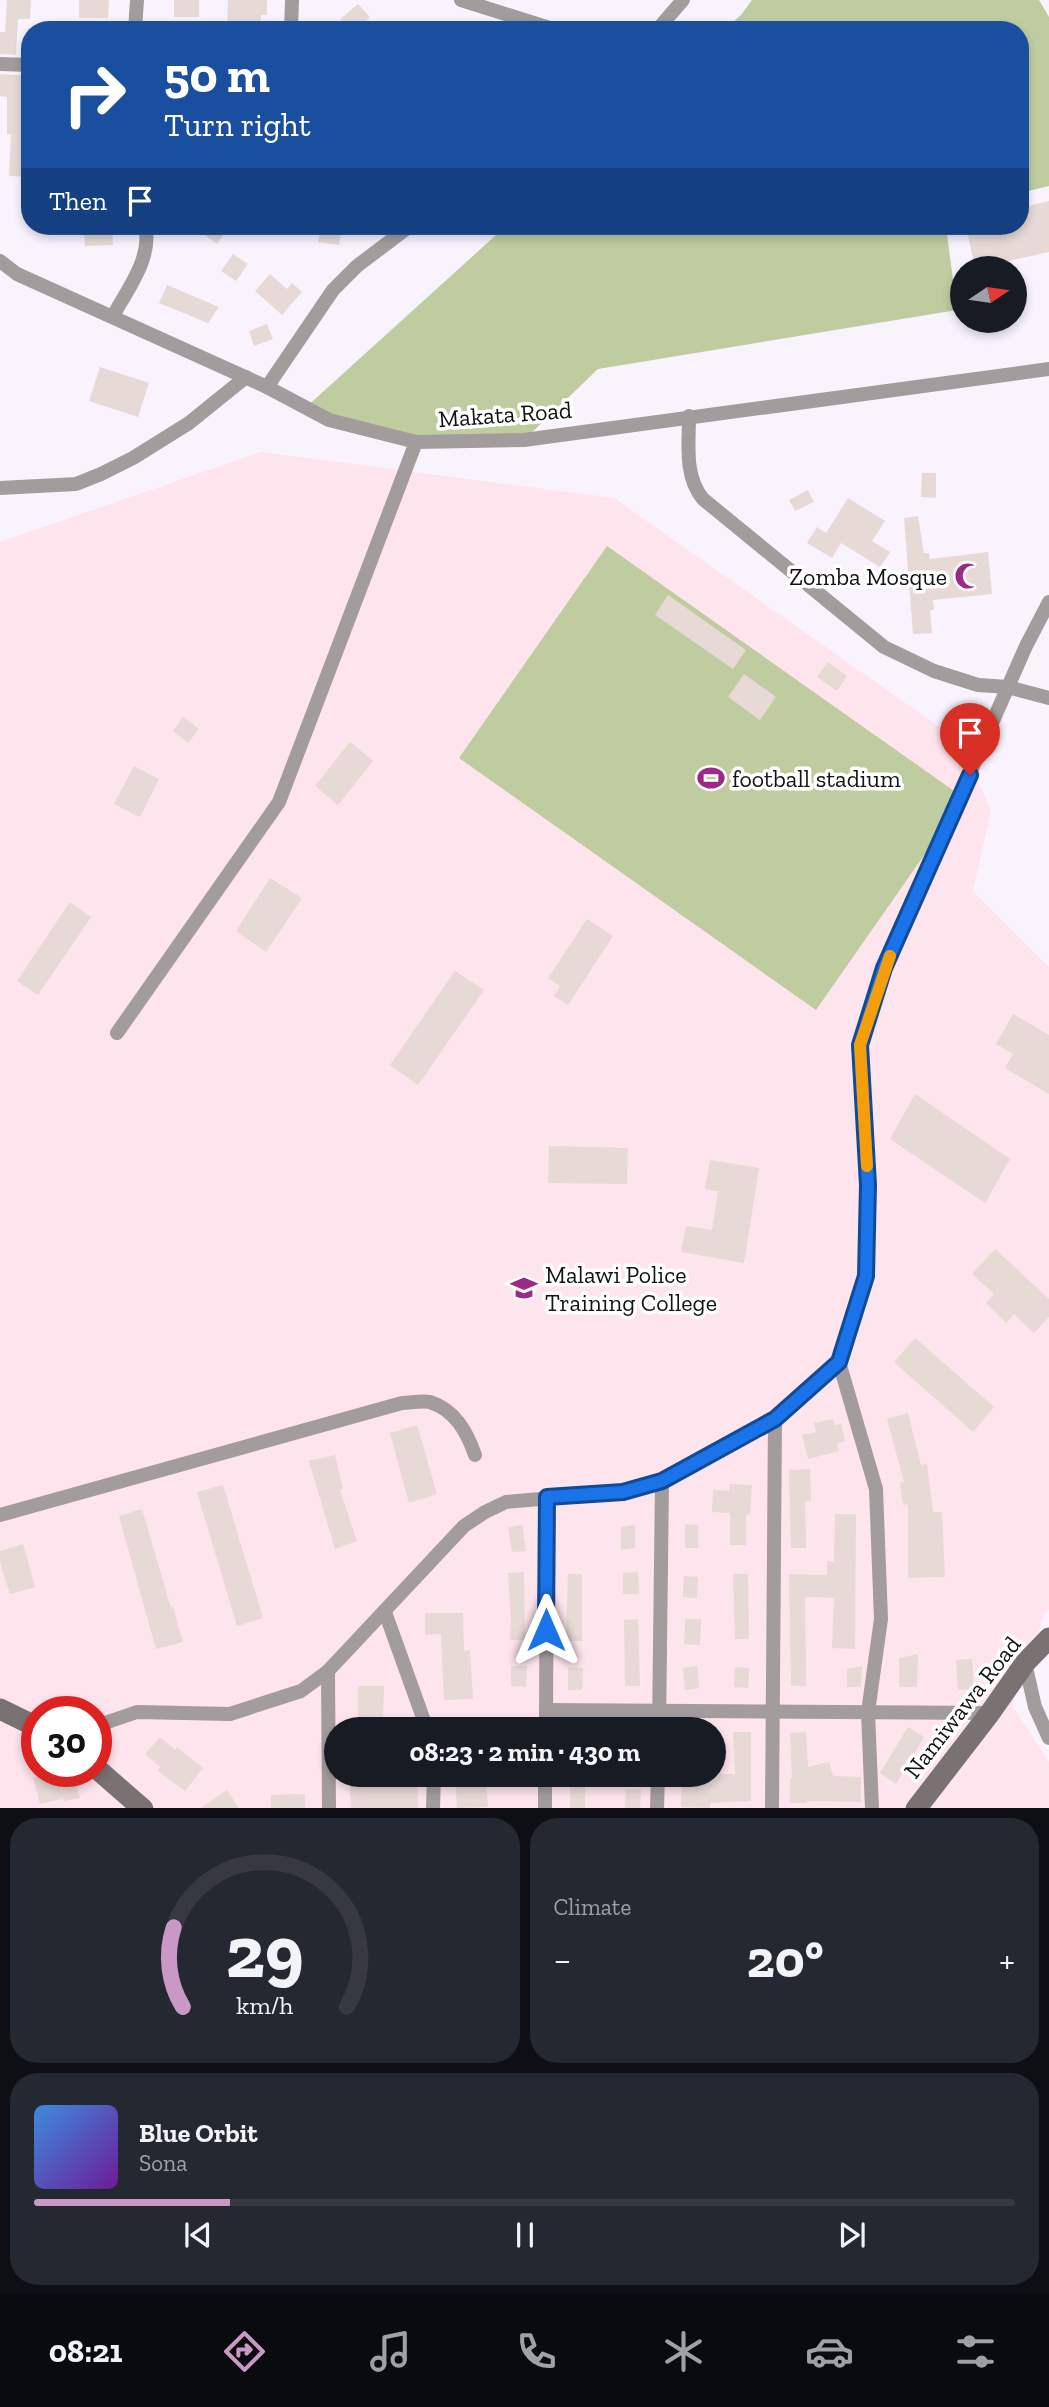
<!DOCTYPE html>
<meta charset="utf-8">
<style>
:root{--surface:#171b24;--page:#242831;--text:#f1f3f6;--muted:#9ea1a6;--line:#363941;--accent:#ca98c4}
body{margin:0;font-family:"Zilla Slab",serif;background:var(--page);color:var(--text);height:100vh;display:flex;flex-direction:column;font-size:26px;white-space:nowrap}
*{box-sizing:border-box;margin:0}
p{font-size:23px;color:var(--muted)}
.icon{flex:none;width:38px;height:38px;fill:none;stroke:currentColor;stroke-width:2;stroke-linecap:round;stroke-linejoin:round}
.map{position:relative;height:1808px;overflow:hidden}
.details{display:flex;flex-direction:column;gap:10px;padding:10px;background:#0d0f14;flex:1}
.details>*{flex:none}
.hud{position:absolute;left:21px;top:21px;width:1008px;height:214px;border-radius:28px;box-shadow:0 4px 10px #0003;background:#1a4fa0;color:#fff;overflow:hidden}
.needle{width:46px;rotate:77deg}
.controls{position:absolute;left:950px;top:256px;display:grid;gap:14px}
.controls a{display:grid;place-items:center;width:77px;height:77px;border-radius:50%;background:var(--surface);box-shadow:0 4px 10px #0003;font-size:35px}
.speed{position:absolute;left:21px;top:1696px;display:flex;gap:14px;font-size:35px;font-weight:700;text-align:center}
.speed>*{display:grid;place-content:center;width:91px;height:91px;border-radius:50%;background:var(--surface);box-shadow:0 4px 10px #0003;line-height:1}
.speed .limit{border:10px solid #d22;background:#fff;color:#111}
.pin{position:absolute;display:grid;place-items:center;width:60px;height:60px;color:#fff;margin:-72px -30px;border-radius:50% 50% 50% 0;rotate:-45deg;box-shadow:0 0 7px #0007}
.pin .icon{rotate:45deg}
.me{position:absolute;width:77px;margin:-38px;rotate:0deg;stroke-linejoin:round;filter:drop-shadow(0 0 5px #0008)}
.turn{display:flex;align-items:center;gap:24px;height:147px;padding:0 28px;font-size:32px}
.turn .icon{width:91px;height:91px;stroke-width:2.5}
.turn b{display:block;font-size:49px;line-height:60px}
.then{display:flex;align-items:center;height:66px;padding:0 28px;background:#0003;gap:14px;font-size:26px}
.big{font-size:52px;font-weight:700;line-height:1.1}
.details .widget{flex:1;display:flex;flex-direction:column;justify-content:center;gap:10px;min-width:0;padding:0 24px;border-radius:28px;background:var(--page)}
.details .dial{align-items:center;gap:0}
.dial svg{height:182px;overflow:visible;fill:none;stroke:var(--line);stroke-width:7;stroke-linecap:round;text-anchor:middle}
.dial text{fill:var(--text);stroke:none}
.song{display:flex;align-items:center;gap:21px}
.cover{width:84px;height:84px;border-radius:10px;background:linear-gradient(135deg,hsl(210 70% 55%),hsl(280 70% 35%))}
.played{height:7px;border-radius:4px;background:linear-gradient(90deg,var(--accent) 20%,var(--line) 20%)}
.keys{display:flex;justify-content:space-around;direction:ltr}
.heat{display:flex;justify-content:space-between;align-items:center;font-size:38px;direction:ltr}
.details .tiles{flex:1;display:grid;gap:10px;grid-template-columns:1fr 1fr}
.widget:last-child{grid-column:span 2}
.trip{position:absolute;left:324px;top:1717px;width:402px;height:70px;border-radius:35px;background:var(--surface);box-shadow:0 4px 10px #0003;font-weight:700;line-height:70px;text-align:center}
.dock{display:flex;height:112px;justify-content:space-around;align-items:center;background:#090b0e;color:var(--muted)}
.dock .icon{width:49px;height:49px}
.dock .on{color:var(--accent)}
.dock b{font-size:32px;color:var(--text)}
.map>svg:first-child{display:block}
</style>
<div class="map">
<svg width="1049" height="1809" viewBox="0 0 1049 1809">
<rect width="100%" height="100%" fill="#f9f3fe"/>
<path fill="#fee4ec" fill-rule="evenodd" d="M261,452L614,498L962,743L991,811L973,891L1049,967V1609L1044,1615L1012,1705L1049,1762V1808H0V542ZM37,1712H96V1771H37ZM336,1729H714V1774H336Z"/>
<g fill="#bfcca0">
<polygon points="752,0 1039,0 1049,17 1049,186 1020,193 1020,30 724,30 741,15"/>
<polygon points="506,226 946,226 957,310 598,369 524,440 416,442 304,409"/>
<polygon points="607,546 964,798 816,1010 459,758"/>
</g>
<g fill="#e7d9d6">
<polygon points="7,0 31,0 30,19 18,19 16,55 0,54 0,32 5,32"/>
<polygon points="79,0 109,0 108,18 79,18"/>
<rect x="174" y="0" width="25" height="17"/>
<polygon points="228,0 267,0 267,15 261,15 261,30 227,30"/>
<polygon points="358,4 370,17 356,30 350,30 340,19"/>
<polygon points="0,74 30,76 30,177 9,176 11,134 7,134 7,97 0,96"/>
<polygon points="1049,201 1049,252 975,268 966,226 1020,226 1020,208"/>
<polygon points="84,226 112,226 113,245 85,246"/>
<polygon points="193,226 230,226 217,244"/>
<polygon points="321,226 342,226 339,245 318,242"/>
<polygon points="233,254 248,264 236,281 221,271"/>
<polygon points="270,274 287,289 292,283 302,292 282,315 255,291"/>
<polygon points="167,285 186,293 219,307 208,323 159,303"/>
<polygon points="267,324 273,339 254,346 249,331"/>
<polygon points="100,367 149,383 138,417 89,401"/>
<polygon points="922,473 936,473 936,498 921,497"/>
<polygon points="808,490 814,502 795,511 789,500"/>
<polygon points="848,498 885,521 872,541 890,552 880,567 841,543 832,558 807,543 817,527 826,533"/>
<polygon points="918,516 924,553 929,553 930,559 988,552 992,594 933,600 934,610 930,610 932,633 913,634 904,518"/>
<polygon points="668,595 746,650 733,669 655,615"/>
<polygon points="828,662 847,676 837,691 817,677"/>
<polygon points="744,674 776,697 760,720 728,697"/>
<polygon points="183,717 199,729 188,743 173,731"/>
<polygon points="350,742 373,761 338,805 315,786"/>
<polygon points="134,766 159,779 140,817 114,804"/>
<polygon points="270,878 302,898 266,952 236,931"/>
<polygon points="70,902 91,917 38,995 17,981"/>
<polygon points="587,919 613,936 568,1005 554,996 560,986 548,978"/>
<polygon points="455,971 484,990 418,1085 390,1065"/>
<polygon points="1013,1014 1049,1035 1049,1094 1005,1068 1013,1054 996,1044"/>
<polygon points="915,1094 1010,1159 985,1203 890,1139"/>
<polygon points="549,1146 628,1148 627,1184 548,1183"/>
<polygon points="710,1160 759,1168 744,1263 681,1252 686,1226 712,1230 718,1191 705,1189"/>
<polygon points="995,1249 1049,1299 1049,1317 1034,1333 1014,1314 1006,1323 986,1303 994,1294 972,1274"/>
<polygon points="915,1338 994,1407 973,1432 894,1362"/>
<polygon points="908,1413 921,1465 927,1464 933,1512 942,1512 945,1577 908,1578 908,1504 903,1505 900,1482 904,1482 887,1419"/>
<polygon points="833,1419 834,1425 841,1424 845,1441 837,1443 839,1451 808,1459 802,1435 816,1432 814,1423"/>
<polygon points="417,1425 437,1494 409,1503 390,1433"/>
<polygon points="335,1455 343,1489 340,1490 357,1541 335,1549 309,1461"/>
<polygon points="810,1469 811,1501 805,1501 806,1548 791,1548 789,1470"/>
<polygon points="730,1484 752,1485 750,1515 746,1514 746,1545 730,1545 730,1513 712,1512 713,1490 729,1491"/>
<polygon points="223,1485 263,1618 237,1626 197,1492"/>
<polygon points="142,1509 171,1608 173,1607 183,1642 156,1649 119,1516"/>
<polygon points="835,1514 856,1514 855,1649 832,1648 834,1598 805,1597 806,1686 791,1686 789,1574 827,1575 827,1561 834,1562"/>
<polygon points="685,1524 698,1525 698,1548 685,1548"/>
<polygon points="522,1525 526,1551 512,1552 508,1527"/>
<polygon points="635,1525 635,1548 621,1550 621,1527"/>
<polygon points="23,1544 35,1587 10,1594 0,1562 0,1551"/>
<polygon points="524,1572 525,1640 510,1640 511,1618 508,1573"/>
<polygon points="638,1572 639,1594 623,1594 623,1573"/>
<polygon points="568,1574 582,1574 582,1641 566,1641"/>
<polygon points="733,1574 748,1574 749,1639 735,1639"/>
<polygon points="684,1576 698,1577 697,1598 683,1597"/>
<polygon points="425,1613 463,1613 464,1651 470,1650 473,1699 444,1700 441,1634 425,1635"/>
<polygon points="638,1619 640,1686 625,1686 624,1620"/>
<polygon points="685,1619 701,1619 700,1645 684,1644"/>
<polygon points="918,1654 917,1687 899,1687 899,1658"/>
<polygon points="972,1659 974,1689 958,1690 956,1660"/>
<polygon points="511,1666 527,1666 526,1687 511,1686"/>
<polygon points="697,1666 699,1688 685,1690 683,1668"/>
<polygon points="862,1666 861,1687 847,1687 847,1669"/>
<polygon points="568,1667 583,1668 582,1690 568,1690"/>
<polygon points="735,1667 749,1668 748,1688 734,1687"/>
<polygon points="358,1686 384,1686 383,1718 358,1718"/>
<polygon points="908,1727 924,1737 896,1784 880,1773"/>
<polygon points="733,1732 751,1732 751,1801 710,1803 710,1808 681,1807 682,1774 735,1774"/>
<polygon points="806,1732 808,1767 829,1762 833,1776 861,1777 861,1802 807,1801 807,1803 790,1803 790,1778 792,1778 790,1733"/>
<polygon points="160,1737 175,1750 177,1747 203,1768 185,1791 158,1771 160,1767 145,1754"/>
<polygon points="63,1771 73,1771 80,1798 64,1801 62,1799 40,1804 33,1778"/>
<polygon points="349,1774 410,1774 410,1779 417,1779 418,1809 351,1809"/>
<polygon points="455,1774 486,1774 488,1807 457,1808"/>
<rect x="570" y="1787" width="15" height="22"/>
<polygon points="626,1789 641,1790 640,1809 625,1809"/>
<polygon points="227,1790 239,1809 199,1809"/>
<polygon points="305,1794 305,1809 271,1809 271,1795"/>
</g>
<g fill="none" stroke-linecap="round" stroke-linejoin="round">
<g stroke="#a29c9c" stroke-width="14">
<polyline points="461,0 556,30"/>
<polyline points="135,30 137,0"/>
<polyline points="291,30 292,0"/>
<polyline points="657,30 683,0"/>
<polyline points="0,64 30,65"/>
<polyline points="0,261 17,274 267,387 329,420 416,442 524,440 1049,369"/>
<path d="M113,316C127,290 153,257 145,226"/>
<polyline points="267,387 333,290 357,266 410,226"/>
<path d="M689,416C689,444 684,476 703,499L884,647L934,671L978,685L1008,687L1049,698"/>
<polyline points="0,488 76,484 101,474 133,458 189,423 246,377"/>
<polyline points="117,1033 279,802 416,442"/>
<polyline points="839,1362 876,1489 881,1619 868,1712 872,1809"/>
<path d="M0,1515L402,1403C411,1403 422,1400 430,1402C455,1410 467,1432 475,1455"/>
<polyline points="385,1612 427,1729"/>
<polyline points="1025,1663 1035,1707 1049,1738"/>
<polyline points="328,1671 329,1809"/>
<polyline points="546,1710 990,1713"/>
<polyline points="96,1726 137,1712 230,1714 301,1691 328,1671 464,1526 485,1512 506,1502 623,1492 662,1481 775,1419 839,1362 866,1276 868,1185 860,1045 884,968 1026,646 1049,602"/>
<polyline points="546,1729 547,1497"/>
<polyline points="659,1729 662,1481"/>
<polyline points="433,1809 434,1774"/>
<polyline points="545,1809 545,1774"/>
<polyline points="657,1809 658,1774"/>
<polyline points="772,1809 775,1419"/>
</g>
<g stroke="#7a7272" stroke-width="21">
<polyline points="0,1709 37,1727"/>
<polyline points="96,1768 143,1809"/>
<polyline points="916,1809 990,1713 1025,1663 1049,1638"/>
</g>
</g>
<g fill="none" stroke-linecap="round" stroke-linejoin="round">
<g stroke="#114b97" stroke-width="18">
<polyline id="route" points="546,1630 547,1497 623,1492 662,1481 775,1419 839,1362 866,1276 868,1185 860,1045 884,968 970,775"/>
</g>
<use href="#route" stroke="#1a73e8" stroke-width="12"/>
<polyline stroke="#f59e0b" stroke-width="12" points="867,1166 860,1045 890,956"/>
</g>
<defs>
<g id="mosque-bare" transform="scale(2.1)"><path d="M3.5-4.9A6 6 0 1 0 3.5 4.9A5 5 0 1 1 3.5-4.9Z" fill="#9a2987" stroke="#fff" stroke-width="2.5" paint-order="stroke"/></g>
<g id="stadium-bare" transform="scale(2.1)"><path d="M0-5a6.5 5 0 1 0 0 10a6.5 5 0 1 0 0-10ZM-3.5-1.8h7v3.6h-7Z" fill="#9a2987" stroke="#fff" stroke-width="2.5" paint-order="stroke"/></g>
<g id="university-bare" transform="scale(2.1)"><path d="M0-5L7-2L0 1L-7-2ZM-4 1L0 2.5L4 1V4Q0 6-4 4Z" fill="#9a2987" stroke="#fff" stroke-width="2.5" paint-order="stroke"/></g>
</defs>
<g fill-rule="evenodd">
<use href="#mosque-bare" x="968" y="576"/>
<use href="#stadium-bare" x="711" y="778"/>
<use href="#university-bare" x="524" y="1288"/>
</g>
<g text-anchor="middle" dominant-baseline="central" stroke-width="7" stroke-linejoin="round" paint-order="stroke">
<g font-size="24" fill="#131215" stroke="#fff">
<text transform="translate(505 414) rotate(-4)">Makata Road</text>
<text transform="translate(962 1707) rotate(-52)">Namiwawa Road</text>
</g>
<g font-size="24" fill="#131215" stroke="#fff" text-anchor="start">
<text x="947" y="576" text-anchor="end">Zomba Mosque</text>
<text x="732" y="778">football stadium</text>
<text x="545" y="1274">Malawi Police<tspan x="545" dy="28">Training College</tspan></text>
</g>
</g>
</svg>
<div class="controls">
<a><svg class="needle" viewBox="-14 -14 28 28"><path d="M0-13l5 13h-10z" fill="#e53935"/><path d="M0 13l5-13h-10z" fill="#9ea1a6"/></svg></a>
</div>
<div class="speed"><div class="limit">30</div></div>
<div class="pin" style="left:970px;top:775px;background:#d93025"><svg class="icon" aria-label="arrive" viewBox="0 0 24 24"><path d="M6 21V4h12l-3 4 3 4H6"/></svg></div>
<svg class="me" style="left:546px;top:1630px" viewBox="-20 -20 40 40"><path d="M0-17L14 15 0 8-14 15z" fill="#1a73e8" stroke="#fff" stroke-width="4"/></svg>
<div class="trip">08:23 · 2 min · 430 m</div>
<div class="hud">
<div class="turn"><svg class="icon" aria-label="right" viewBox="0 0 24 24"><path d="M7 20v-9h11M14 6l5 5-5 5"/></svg><div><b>50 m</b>Turn right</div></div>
<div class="then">Then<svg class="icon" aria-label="arrive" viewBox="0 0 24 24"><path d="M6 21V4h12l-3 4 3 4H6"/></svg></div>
</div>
</div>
<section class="details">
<div class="tiles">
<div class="widget dial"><svg viewBox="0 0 100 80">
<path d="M14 69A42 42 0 1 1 86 69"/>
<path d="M14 69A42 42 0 0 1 10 34" stroke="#ca98c4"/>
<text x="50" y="56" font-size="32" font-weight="700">29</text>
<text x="50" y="72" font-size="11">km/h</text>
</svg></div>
<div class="widget"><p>Climate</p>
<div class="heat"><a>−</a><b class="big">20°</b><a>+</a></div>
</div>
<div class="widget">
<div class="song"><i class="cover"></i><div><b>Blue Orbit</b><p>Sona</p></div></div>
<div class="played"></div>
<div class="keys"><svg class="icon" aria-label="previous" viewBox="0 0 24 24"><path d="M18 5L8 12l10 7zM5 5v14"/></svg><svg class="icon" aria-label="pause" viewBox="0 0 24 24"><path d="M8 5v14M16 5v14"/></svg><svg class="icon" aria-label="next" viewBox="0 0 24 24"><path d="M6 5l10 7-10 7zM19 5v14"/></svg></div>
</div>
</div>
</section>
<nav class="dock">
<b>08:21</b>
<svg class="icon on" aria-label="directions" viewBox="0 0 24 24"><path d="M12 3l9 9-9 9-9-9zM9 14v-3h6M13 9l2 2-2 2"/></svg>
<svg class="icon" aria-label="music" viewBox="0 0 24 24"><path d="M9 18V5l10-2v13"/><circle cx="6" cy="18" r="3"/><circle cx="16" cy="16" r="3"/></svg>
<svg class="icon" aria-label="phone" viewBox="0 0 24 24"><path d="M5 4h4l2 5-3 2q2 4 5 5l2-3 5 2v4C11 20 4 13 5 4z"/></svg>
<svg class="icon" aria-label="climate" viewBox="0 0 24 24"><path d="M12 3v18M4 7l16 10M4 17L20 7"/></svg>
<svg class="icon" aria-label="car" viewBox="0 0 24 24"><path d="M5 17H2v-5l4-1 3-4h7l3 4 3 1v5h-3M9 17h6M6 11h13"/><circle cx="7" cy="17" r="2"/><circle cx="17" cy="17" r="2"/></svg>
<svg class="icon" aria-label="filters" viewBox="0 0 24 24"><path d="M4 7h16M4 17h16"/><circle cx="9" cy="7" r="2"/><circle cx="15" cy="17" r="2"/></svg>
</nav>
